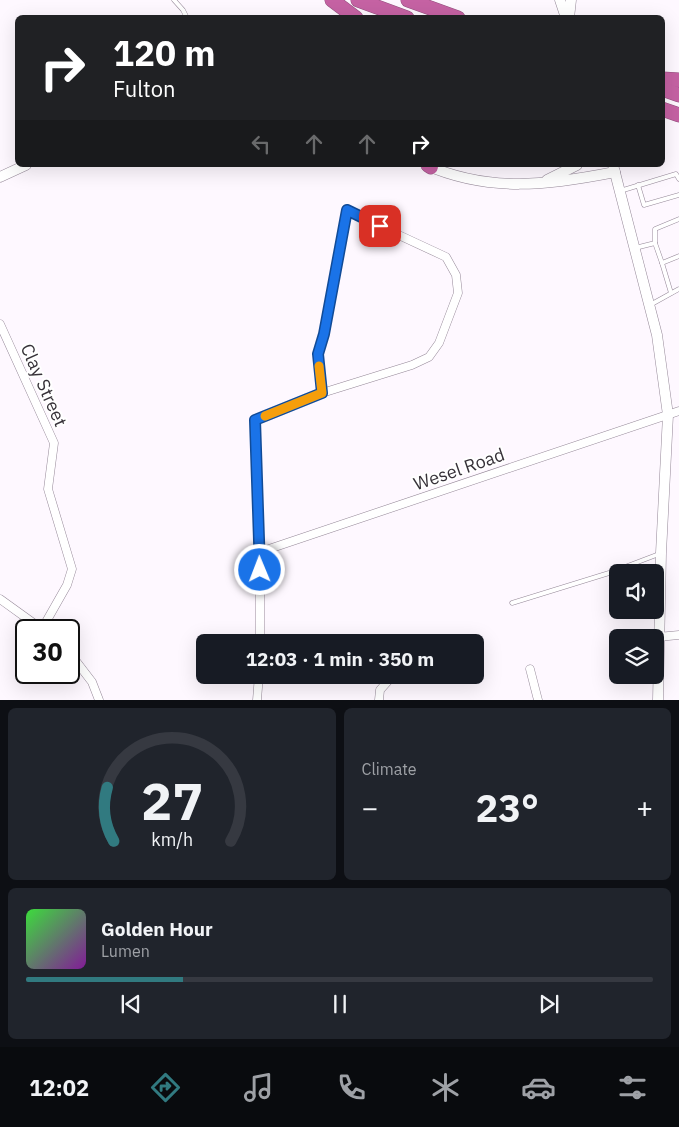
<!DOCTYPE html>
<meta charset="utf-8">
<style>
:root{--surface:#171b24;--page:#20242c;--text:#f1f3f6;--muted:#9ea1a6;--line:#363941;--accent:#317a80}
body{margin:0;font-family:"IBM Plex Sans",sans-serif;background:var(--page);color:var(--text);height:100vh;display:flex;flex-direction:column;font-size:19px;white-space:nowrap}
*{box-sizing:border-box;margin:0}
p{font-size:16px;color:var(--muted)}
.icon{flex:none;width:28px;height:28px;fill:none;stroke:currentColor;stroke-width:2;stroke-linecap:round;stroke-linejoin:round}
.map{position:relative;height:700px;overflow:hidden}
.details{display:flex;flex-direction:column;gap:8px;padding:8px;background:#0d0f14;flex:1}
.details>*{flex:none}
.top-card{position:absolute;left:15px;top:15px;width:650px;height:152px;border-radius:8px;box-shadow:0 5px 20px #0002;background:#202124;color:#fff;overflow:hidden}
.tools{position:absolute;left:609px;top:564px;display:grid;gap:10px}
.tools a{display:grid;place-items:center;width:55px;height:55px;border-radius:8px;background:var(--surface);box-shadow:0 5px 20px #0002;font-size:25px}
.speed{position:absolute;left:15px;top:619px;display:flex;gap:10px;font-size:25px;font-weight:700;text-align:center}
.speed>*{display:grid;place-content:center;width:65px;height:65px;border-radius:50%;background:var(--surface);box-shadow:0 5px 20px #0002;line-height:1}
.speed .limit{border:2px solid #111;border-radius:8px;background:#fff;color:#111}
.pin{position:absolute;display:grid;place-items:center;width:42px;height:42px;color:#fff;margin:-21px;border-radius:10px;box-shadow:0 2px 8px #0006}
.me{position:absolute;width:55px;margin:-28px;rotate:359deg;stroke-linejoin:round;filter:drop-shadow(0 0 4px #0008)}
.turn{display:flex;align-items:center;gap:18px;height:105px;padding:0 15px;font-size:22px}
.turn .icon{width:65px;height:65px;stroke-width:2.5}
.turn b{display:block;font-size:35px;line-height:42px}
.lanes{display:flex;align-items:center;height:48px;padding:0 15px;background:#0003;justify-content:center;gap:25px;direction:ltr}
.lanes .off{opacity:.35}
.big{font-size:38px;font-weight:700;line-height:1.1}
.details .widget{flex:1;display:flex;flex-direction:column;justify-content:center;gap:8px;min-width:0;padding:0 18px;border-radius:8px;background:var(--page)}
.details .dial{align-items:center;gap:0}
.dial svg{height:130px;overflow:visible;fill:none;stroke:var(--line);stroke-width:7;stroke-linecap:round;text-anchor:middle}
.dial text{fill:var(--text);stroke:none}
.song{display:flex;align-items:center;gap:15px}
.cover{width:60px;height:60px;border-radius:8px;background:linear-gradient(135deg,hsl(120 70% 55%),hsl(290 70% 35%))}
.played{height:5px;border-radius:2px;background:linear-gradient(90deg,var(--accent) 25%,var(--line) 25%)}
.keys{display:flex;justify-content:space-around;direction:ltr}
.heat{display:flex;justify-content:space-between;align-items:center;font-size:28px;direction:ltr}
.details .tiles{flex:1;display:grid;gap:8px;grid-template-columns:1fr 1fr}
.widget:last-child{grid-column:span 2}
.trip{position:absolute;left:196px;top:634px;width:288px;height:50px;border-radius:8px;background:var(--surface);box-shadow:0 5px 20px #0002;font-weight:700;line-height:50px;text-align:center}
.dock{display:flex;height:80px;justify-content:space-around;align-items:center;background:#090b0e;color:var(--muted)}
.dock .icon{width:35px;height:35px}
.dock .on{color:var(--accent)}
.dock b{font-size:22px;color:var(--text)}
.map>svg:first-child{display:block}
</style>
<div class="map">
<svg width="679" height="700" viewBox="0 0 679 700">
<rect width="100%" height="100%" fill="#fef8ff"/>
<g fill="none" stroke-linecap="round" stroke-linejoin="round">
<g stroke="#958898" stroke-width="5">
<g id="service">
<polyline points="174,0 183,10 187,18"/>
<polyline points="638,185 644,205 679,195"/>
<polyline points="620,191 676,174 679,179"/>
<polyline points="635,248 655,243"/>
<polyline points="662,263 655,243 655,229 679,219"/>
<polyline points="671,293 662,263 679,256"/>
<polyline points="650,305 679,289"/>
<polyline points="512,603 609,573 659,554"/>
</g>
</g>
<g stroke="#958898" stroke-width="9">
<g id="minor">
<polygon points="347,211 446,257 456,275 458,293 439,343 429,357 412,365 322,393 318,354 324,333"/>
<polyline points="0,324 54,443 48,489 72,569 67,585 42,629"/>
<polyline points="260,552 679,411"/>
<polyline points="0,599 43,630"/>
<polyline points="658,637 679,635"/>
<polyline points="260,642 260,552 255,420 322,393"/>
<polyline points="69,652 92,682 99,700"/>
<polyline points="530,669 538,700"/>
<polyline points="257,700 259,675"/>
<polyline points="379,700 380,690 388,681"/>
</g>
</g>
<g stroke="#958898" stroke-width="11">
<g id="tertiary">
<polyline points="560,0 566,18"/>
<polyline points="569,18 571,0"/>
<path d="M426,165C490,193 549,185 615,172"/>
<polyline points="613,165 657,335 668,415 661,553 658,700"/>
<polyline points="0,177 26,165"/>
<polyline points="547,180 577,165"/>
</g>
</g>
<g stroke="#93517e" stroke-width="15">
<g id="motorway">
<polyline points="332,0 356,18"/>
<polyline points="358,0 407,18"/>
<polyline points="408,0 458,18"/>
<polyline points="662,79 679,80"/>
<polyline points="662,89 679,95"/>
<polyline points="662,109 679,115"/>
<polyline points="428,165 431,167"/>
</g>
</g>
<use href="#service" stroke="#fff" stroke-width="4"/>
<use href="#minor" stroke="#fff" stroke-width="8"/>
<use href="#tertiary" stroke="#fff" stroke-width="10"/>
<use href="#motorway" stroke="#c562a3" stroke-width="14"/>
</g>
<g fill="none" stroke-linecap="round" stroke-linejoin="round">
<g stroke="#114b97" stroke-width="12">
<polyline id="route" points="260,570 255,420 322,393 318,354 324,334 347,210 380,226"/>
</g>
<use href="#route" stroke="#1a73e8" stroke-width="9"/>
<polyline stroke="#f59e0b" stroke-width="9" points="265,416 322,393 319,366"/>
</g>
<g text-anchor="middle" dominant-baseline="central" stroke-width="4" stroke-linejoin="round" paint-order="stroke">
<g font-size="18" fill="#373239" stroke="#fff">
<text transform="translate(44 385) rotate(66)">Clay Street</text>
<text transform="translate(459 469) rotate(-19)">Wesel Road</text>
</g>
</g>
</svg>
<div class="tools">
<a><svg class="icon" aria-label="sound" viewBox="0 0 24 24"><path d="M4 9h4l5-4v14l-5-4H4zM17 9q2 3 0 6"/></svg></a>
<a><svg class="icon" aria-label="layers" viewBox="0 0 24 24"><path d="M12 4l9 5-9 5-9-5zM3 14l9 5 9-5"/></svg></a>
</div>
<div class="speed"><div class="limit">30</div></div>
<div class="pin" style="left:380px;top:226px;background:#d93025"><svg class="icon" aria-label="arrive" viewBox="0 0 24 24"><path d="M6 21V4h12l-3 4 3 4H6"/></svg></div>
<svg class="me" style="left:260px;top:570px" viewBox="-20 -20 40 40"><circle r="17" fill="#1a73e8" stroke="#fff" stroke-width="3"/><path d="M0-11L8 9 0 5-8 9z" fill="#fff"/></svg>
<div class="trip">12:03 · 1 min · 350 m</div>
<div class="top-card">
<div class="turn"><svg class="icon" aria-label="right" viewBox="0 0 24 24"><path d="M7 20v-9h11M14 6l5 5-5 5"/></svg><div><b>120 m</b>Fulton</div></div>
<div class="lanes"><svg class="icon off" aria-label="left" viewBox="0 0 24 24"><path d="M17 20v-9H6M10 6l-5 5 5 5"/></svg><svg class="icon off" aria-label="ahead" viewBox="0 0 24 24"><path d="M12 20V5M6 11l6-6 6 6"/></svg><svg class="icon off" aria-label="ahead" viewBox="0 0 24 24"><path d="M12 20V5M6 11l6-6 6 6"/></svg><svg class="icon" aria-label="right" viewBox="0 0 24 24"><path d="M7 20v-9h11M14 6l5 5-5 5"/></svg></div>
</div>
</div>
<section class="details">
<div class="tiles">
<div class="widget dial"><svg viewBox="0 0 100 80">
<path d="M14 69A42 42 0 1 1 86 69"/>
<path d="M14 69A42 42 0 0 1 10 36" stroke="#317a80"/>
<text x="50" y="56" font-size="32" font-weight="700">27</text>
<text x="50" y="72" font-size="11">km/h</text>
</svg></div>
<div class="widget"><p>Climate</p>
<div class="heat"><a>−</a><b class="big">23°</b><a>+</a></div>
</div>
<div class="widget">
<div class="song"><i class="cover"></i><div><b>Golden Hour</b><p>Lumen</p></div></div>
<div class="played"></div>
<div class="keys"><svg class="icon" aria-label="previous" viewBox="0 0 24 24"><path d="M18 5L8 12l10 7zM5 5v14"/></svg><svg class="icon" aria-label="pause" viewBox="0 0 24 24"><path d="M8 5v14M16 5v14"/></svg><svg class="icon" aria-label="next" viewBox="0 0 24 24"><path d="M6 5l10 7-10 7zM19 5v14"/></svg></div>
</div>
</div>
</section>
<nav class="dock">
<b>12:02</b>
<svg class="icon on" aria-label="directions" viewBox="0 0 24 24"><path d="M12 3l9 9-9 9-9-9zM9 14v-3h6M13 9l2 2-2 2"/></svg>
<svg class="icon" aria-label="music" viewBox="0 0 24 24"><path d="M9 18V5l10-2v13"/><circle cx="6" cy="18" r="3"/><circle cx="16" cy="16" r="3"/></svg>
<svg class="icon" aria-label="phone" viewBox="0 0 24 24"><path d="M5 4h4l2 5-3 2q2 4 5 5l2-3 5 2v4C11 20 4 13 5 4z"/></svg>
<svg class="icon" aria-label="climate" viewBox="0 0 24 24"><path d="M12 3v18M4 7l16 10M4 17L20 7"/></svg>
<svg class="icon" aria-label="car" viewBox="0 0 24 24"><path d="M5 17H2v-5l4-1 3-4h7l3 4 3 1v5h-3M9 17h6M6 11h13"/><circle cx="7" cy="17" r="2"/><circle cx="17" cy="17" r="2"/></svg>
<svg class="icon" aria-label="filters" viewBox="0 0 24 24"><path d="M4 7h16M4 17h16"/><circle cx="9" cy="7" r="2"/><circle cx="15" cy="17" r="2"/></svg>
</nav>
